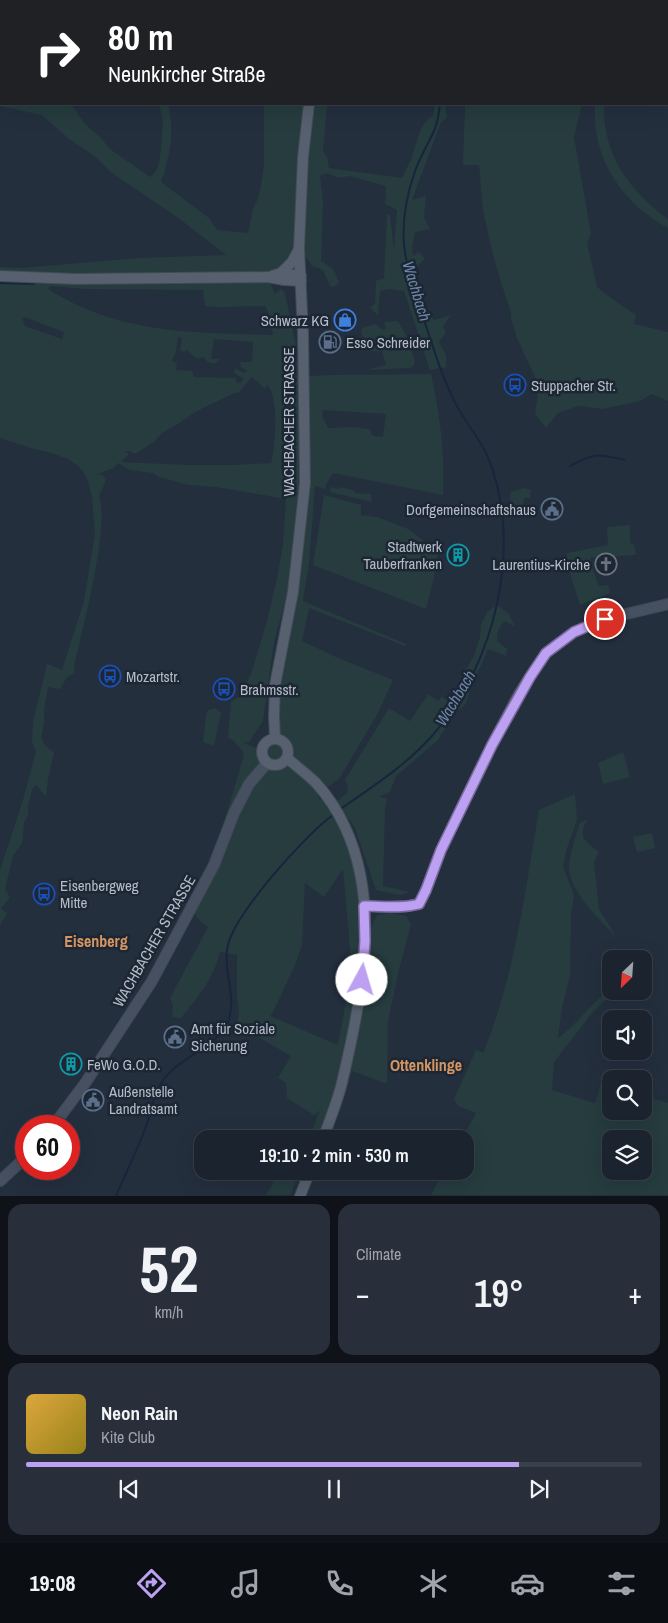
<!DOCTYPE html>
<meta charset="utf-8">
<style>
:root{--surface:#1b232e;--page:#282f3a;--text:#f1f3f6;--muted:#a0a4aa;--line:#39404a;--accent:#bca0f2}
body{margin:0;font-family:"Archivo Narrow",sans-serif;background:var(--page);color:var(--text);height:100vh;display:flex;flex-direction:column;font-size:19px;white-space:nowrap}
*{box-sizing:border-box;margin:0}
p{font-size:16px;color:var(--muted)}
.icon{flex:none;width:28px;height:28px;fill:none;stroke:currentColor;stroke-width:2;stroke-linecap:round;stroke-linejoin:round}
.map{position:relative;height:1196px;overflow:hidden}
.side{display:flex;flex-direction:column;gap:8px;padding:8px;background:#0f1319;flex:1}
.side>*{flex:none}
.guide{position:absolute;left:0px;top:0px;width:669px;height:105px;box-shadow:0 5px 20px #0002,0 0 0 1px var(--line);background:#202124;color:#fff;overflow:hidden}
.needle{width:32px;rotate:205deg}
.tools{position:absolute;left:602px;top:950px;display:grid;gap:10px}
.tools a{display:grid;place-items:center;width:50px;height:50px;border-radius:10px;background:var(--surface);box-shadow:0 5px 20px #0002,0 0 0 1px var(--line);font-size:25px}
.speed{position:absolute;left:15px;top:1115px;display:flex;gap:10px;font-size:25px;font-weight:700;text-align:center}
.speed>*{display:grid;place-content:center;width:65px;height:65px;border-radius:50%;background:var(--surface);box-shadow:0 5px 20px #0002,0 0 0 1px var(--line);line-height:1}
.speed .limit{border:8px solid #d22;background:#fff;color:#111}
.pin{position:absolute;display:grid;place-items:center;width:42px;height:42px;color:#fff;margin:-21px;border:2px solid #fff;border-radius:50%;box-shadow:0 1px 5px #0007}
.me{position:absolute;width:55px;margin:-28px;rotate:6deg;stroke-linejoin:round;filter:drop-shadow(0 0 4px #0008)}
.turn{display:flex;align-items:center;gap:18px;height:105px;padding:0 25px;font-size:22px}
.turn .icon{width:65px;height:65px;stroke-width:2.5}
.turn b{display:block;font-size:35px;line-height:42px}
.big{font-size:38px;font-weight:600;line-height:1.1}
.side .widget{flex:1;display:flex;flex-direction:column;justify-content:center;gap:8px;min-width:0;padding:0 18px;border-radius:15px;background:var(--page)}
.side .dial{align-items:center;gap:0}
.dial b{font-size:65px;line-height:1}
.song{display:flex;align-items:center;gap:15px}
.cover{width:60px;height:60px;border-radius:8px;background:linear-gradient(135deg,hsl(40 70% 55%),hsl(50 70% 35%))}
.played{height:5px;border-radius:2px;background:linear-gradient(90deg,var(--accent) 80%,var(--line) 80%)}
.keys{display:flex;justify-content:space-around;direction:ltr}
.heat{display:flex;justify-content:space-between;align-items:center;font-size:28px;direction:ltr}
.side .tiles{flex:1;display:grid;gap:8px;grid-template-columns:1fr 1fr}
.widget:last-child{grid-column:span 2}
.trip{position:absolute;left:194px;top:1130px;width:280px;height:50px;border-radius:15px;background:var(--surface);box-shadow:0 5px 20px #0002,0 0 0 1px var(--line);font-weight:600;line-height:50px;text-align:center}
.dock{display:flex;height:80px;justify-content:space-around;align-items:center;background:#0b0e12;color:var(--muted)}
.dock .icon{width:35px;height:35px}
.dock .on{color:var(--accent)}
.dock b{font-size:22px;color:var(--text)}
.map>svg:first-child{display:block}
</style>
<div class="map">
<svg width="668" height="1196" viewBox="0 0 668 1196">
<rect width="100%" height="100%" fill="#242f3e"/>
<g fill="#263c3f" fill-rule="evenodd">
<path d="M0,34H1V104H67L74,108L85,124L99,136L110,149L150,177L155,173L159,164L161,150L163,121L159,104H168C175,129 170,158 161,182L209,218L217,230L248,233L253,209L258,198L261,186L264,164V104H327L323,151L327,157L329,168L402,178C405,171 409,164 412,157C418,141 418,125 433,115L435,104H445L447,118L441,122L412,200L426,196L424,217L430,229L415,232L412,247L413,256L418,252L425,258L413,272L427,310L434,320L451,315L443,326L446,333L439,342L446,355V367L430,370L404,291L389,289L380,291L378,316L370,307L375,304L376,281L384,278L387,214L390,215L394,251L397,210L385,204L386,186L350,176L338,178L328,173L320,176L323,202L321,261L333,269L339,282L334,287L330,286L323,270L312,266L301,249L268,278L275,294L281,289L285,293L296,346L297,377L327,375L431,374C440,415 445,453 443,495L333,473L326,484L325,489L315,486L309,563L303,601L406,644L405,646L309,608L302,641L336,657L393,680L378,713L339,779L328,787L316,784L319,799L339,800L347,793L348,786L345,780L389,708L410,721L428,694L438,701L442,697L450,702L460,685L464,673L474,656L480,637L481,625L487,612L497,605L509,614L515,627L505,621C498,627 497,633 497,641L507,649L506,656L488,649L482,664L473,680L466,704L457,711L437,741L396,776L390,792L379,797L387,798L385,810L383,886L410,892L401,895L376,890L355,828L349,819L340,826L352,843L364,906L359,998L323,1139H310L317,1117L321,1110L314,1115L287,1098L286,1083L278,1078L291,1056L255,1035L259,1028L252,1023L237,1024L239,1013L237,993V955L220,952C214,978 198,997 181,1018L172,1017L173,1006L170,998L208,927L197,918L192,908L214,865L209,861L223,826L244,755C242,748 237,746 233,740L228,738L231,702L242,695L252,671L267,621L278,574L283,544L286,499L216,487L188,485L159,477L153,473L130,470L118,463L113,468L95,475L102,474L106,480L99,496C104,512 101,529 99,546C94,586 83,626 74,666V673L67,677L60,689L48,687L44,709V724L41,737L44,744L54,753L48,779L46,797L36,785L32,790L28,806V815L24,823L22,843L13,856L5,889L10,897L1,909L7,913L0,925V870L23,800L36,751L32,742L33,722L47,664L62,670L84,601L95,534L92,497L88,481L84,473L77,465L68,459L52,453L34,449L0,438V267L22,268L139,258L226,255L177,217L112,173L97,158L68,138L42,115L0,106ZM50,286L85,289L203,290L205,306L218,307L265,306L270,316L268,323L273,333L272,335C203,333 139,334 75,304C66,299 57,295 48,289ZM24,317L64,332L62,339L25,326L22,318ZM178,337L182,338L180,350L184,352L187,350L197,359L203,357L208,362L214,364L220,359H211L214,339L253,342L252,362H240L241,367L247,371L244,373L235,368L234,373L244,379L240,383L236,382V378L194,377L192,371L176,370L177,363L172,361L176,352ZM252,377L265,389L267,385C280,398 275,446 271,463L233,465H188L121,462L129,454L125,452L129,451L135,454L154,442L162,433L178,424L195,412L234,393H238ZM323,410L386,414L383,437L373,436L369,429L352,427L328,428L322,416ZM293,590L271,739L265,743L261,750L242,742H249L263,721L274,642L287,594ZM343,869L350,948L348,990L338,1045L270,1016L273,1012L295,965L302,945L305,883L324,897Z"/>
<path d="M465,104H582L574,137L591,234L587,243L597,287L612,299L636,315L634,324L668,332V401L652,394L640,401L603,409L578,406L558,413L546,428L535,414L539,386L517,338L511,319V312C500,281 491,250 485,219C481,201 481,183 479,165H463Z"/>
<path d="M595,104H604C602,153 629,191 668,219V228C621,202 592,159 595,104Z"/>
<polygon points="398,321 406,335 415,362 413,367 408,368 366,370 386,365 382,351 369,351 361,333 362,328 375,324 383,330 386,329 384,322"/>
<polygon points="331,487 339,489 340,487 353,490 356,493 371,494 372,502 330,492"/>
<polygon points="525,488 531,490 530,498 524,498 522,510 511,508 510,492"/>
<polygon points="324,495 361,505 361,515 377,517 408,529 438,552 434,577 426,609 313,565"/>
<polygon points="630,525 630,543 634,544 636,555 590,558 592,568 599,586 608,585 610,593 580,605 567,564 567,553 608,545 607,527"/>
<polygon points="215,708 221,713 214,746 203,742 206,715 208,710"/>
<polygon points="623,752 630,777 603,784 598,763"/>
<path d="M575,794L577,820L566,851L563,867L574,895L571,914L570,976L562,1008L558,1038C577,1025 591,1002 611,989V991H615L592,1013L554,1062L552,1090L595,1103L601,1083L611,1086V1111H644V1096L668,1103V1195H431L444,1171H465V1139H462L476,1113L458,1106L454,1099L476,1050L483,1053C515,976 525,891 539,810ZM611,1139H644V1171H611Z"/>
<path d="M588,819C576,836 586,842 599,852L594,862L599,909L617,938C601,920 570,893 569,868C569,857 576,834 580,823Z"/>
<polygon points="652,833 655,848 637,852 633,837"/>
<polygon points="390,913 406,916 411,925 398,973 388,1021 387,1084 352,1071 329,1139 327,1139 364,999 372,926 377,915"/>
<polygon points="277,1171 299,1171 291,1195 266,1195 271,1187"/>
</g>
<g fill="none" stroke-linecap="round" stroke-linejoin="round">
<g stroke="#17263c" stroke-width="2">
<polyline points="406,1 406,0"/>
<polyline points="0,283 34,284"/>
<path d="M570,466C596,452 597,454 625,460"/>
<path d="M339,810C372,787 405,766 432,736C495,665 525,544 487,455C479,438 467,424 458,408C444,383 435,353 426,326C418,299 407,273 404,245C402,221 407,194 415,171C420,157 428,144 434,131C438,122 439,113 440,104"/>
<path d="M116,1196C127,1170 140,1145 149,1118C153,1105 154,1092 163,1080C180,1057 218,1046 228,1022C237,999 224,974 227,950C230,918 306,834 333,815"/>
</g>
<g stroke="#414a57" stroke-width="12">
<g id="secondary">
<path d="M364,906C382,906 401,909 419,904L426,890L441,850L492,745L520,692L546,653L574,632L605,619L668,604"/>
<polyline points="53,1126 86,1082 152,981 214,865 234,813 249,784 267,763"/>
<polyline points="0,1181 26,1157"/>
</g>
</g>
<g stroke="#414a57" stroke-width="12">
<g id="primary">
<polyline points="329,1 329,0"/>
<polyline points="281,273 292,262 299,249"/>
<polyline points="0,276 76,279 268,277 284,280 301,281"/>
<polyline points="272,276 281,273 301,276"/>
<polyline points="275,738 274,716 275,685 293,592 305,483 303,333 299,248 303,157 309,104"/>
<circle cx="275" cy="752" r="13"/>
<path d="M287,758C296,766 307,774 316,783C327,795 338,812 345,827C381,904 362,998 343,1078C339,1098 330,1119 323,1139"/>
<polyline points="300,1196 310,1171"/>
</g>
</g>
<use href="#secondary" stroke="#465061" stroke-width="10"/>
<use href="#primary" stroke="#56606e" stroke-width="10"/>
</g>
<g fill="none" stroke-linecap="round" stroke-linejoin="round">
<g stroke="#7a689d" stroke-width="12">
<path id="route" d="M362,980L365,941L364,906C382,906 401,909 419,904L426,890L441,850L492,745L530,677L546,653L574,632L605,619"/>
</g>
<use href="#route" stroke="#bca0f2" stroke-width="9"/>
</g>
<defs>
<g id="shop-ring" transform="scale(1.125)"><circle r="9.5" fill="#1d2633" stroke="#3f7fe0" stroke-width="1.5"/><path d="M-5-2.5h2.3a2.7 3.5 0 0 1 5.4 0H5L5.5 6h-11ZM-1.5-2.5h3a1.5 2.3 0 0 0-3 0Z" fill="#3f7fe0"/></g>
<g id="fuel-ring" transform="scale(1.125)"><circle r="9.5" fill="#1d2633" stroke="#5c6f8a" stroke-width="1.5"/><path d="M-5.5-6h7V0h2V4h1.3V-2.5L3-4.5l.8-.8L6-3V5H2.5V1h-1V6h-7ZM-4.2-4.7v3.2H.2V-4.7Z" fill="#5c6f8a"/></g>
<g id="bus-ring" transform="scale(1.125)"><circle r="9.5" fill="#1d2633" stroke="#1a4fb4" stroke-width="1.5"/><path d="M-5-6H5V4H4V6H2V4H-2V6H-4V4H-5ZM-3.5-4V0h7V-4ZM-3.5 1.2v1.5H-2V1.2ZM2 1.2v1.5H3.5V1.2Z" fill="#1a4fb4"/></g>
<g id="civic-ring" transform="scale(1.125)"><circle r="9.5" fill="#1d2633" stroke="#5c6f8a" stroke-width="1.5"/><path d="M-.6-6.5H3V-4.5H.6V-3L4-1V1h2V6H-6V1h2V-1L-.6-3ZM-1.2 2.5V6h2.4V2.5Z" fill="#5c6f8a"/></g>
<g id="building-ring" transform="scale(1.125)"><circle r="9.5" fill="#1d2633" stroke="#0f9aa8" stroke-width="1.5"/><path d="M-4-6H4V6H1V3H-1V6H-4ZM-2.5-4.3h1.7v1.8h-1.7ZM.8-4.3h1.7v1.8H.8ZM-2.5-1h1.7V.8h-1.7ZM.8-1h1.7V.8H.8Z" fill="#0f9aa8"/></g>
<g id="church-ring" transform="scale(1.125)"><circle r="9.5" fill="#1d2633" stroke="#6b7280" stroke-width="1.5"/><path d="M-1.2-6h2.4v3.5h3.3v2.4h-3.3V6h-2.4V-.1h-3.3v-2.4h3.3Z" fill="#6b7280"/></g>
</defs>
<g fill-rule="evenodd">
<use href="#shop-ring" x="345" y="320"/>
<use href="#fuel-ring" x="330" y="342"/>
<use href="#bus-ring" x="515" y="385"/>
<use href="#civic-ring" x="552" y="509"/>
<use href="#building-ring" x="458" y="555"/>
<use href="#church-ring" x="606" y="564"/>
<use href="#bus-ring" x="110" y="676"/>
<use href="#bus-ring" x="224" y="689"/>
<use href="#bus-ring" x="44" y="894"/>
<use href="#civic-ring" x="175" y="1037"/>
<use href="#building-ring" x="71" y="1064"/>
<use href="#civic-ring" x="93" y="1100"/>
</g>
<g text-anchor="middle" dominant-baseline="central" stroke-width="5" stroke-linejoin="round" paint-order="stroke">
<g font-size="15" fill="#b4bcc9" stroke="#1d2633" text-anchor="start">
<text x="329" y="320" text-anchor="end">Schwarz KG</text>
<text x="346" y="342">Esso Schreider</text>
<text x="531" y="385">Stuppacher Str.</text>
<text x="536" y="509" text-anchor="end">Dorfgemeinschaftshaus</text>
<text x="442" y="546" text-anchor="end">Stadtwerk<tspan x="442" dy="17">Tauberfranken</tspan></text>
<text x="590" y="564" text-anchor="end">Laurentius-Kirche</text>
<text x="126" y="676">Mozartstr.</text>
<text x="240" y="689">Brahmsstr.</text>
<text x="60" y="885">Eisenbergweg<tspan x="60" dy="17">Mitte</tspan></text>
<text x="191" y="1028">Amt für Soziale<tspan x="191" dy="17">Sicherung</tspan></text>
<text x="87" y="1064">FeWo G.O.D.</text>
<text x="109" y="1091">Außenstelle<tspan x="109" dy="17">Landratsamt</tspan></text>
</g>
<g font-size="15" fill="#b4bcc9" stroke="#1d2633">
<text transform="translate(288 422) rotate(-90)">WACHBACHER STRASSE</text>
<text transform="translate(154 941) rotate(-60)">WACHBACHER STRASSE</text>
</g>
<g font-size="16" font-style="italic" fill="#6d86a8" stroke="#1d2633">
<text transform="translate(417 291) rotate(73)">Wachbach</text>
<text transform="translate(455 698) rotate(-59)">Wachbach</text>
</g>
<g font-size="16" font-weight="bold" fill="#d59563" stroke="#1d2633">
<text x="96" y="941">Eisenberg</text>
<text x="426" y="1065">Ottenklinge</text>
</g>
</g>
</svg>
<div class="tools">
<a><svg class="needle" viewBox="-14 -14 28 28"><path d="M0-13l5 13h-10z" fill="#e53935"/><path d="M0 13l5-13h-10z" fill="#a0a4aa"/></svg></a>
<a><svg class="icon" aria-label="sound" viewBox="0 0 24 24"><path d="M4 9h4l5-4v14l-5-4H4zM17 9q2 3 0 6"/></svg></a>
<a><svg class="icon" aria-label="search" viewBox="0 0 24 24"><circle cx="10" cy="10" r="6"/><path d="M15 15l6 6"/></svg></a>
<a><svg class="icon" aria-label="layers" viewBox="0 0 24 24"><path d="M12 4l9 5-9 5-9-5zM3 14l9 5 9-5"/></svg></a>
</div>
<div class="speed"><div class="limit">60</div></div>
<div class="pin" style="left:605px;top:619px;background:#d93025"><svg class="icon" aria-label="arrive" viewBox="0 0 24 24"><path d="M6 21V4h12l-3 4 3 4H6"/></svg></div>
<svg class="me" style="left:362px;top:980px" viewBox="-20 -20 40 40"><circle r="19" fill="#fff"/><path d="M0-13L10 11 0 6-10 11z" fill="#bca0f2"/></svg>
<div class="trip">19:10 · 2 min · 530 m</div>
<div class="guide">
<div class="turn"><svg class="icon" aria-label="right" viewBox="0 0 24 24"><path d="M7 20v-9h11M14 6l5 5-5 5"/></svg><div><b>80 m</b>Neunkircher Straße</div></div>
</div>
</div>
<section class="side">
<div class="tiles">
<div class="widget dial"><b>52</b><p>km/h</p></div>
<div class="widget"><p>Climate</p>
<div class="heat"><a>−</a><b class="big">19°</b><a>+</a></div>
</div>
<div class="widget">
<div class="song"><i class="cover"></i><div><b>Neon Rain</b><p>Kite Club</p></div></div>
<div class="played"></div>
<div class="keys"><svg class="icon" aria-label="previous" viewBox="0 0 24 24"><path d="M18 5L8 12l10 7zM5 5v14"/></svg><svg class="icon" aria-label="pause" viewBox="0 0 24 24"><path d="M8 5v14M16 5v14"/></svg><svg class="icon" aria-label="next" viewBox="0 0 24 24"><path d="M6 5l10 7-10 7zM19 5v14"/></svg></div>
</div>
</div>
</section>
<nav class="dock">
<b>19:08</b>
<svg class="icon on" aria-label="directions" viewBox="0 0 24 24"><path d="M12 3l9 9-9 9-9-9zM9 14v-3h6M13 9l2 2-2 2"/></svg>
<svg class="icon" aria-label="music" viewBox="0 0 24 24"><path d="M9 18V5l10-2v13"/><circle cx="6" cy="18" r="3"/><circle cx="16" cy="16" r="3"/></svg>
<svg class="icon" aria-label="phone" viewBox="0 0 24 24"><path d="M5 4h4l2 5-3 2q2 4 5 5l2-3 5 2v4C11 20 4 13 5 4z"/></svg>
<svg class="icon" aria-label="climate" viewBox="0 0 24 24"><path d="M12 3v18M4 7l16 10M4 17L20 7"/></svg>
<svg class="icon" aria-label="car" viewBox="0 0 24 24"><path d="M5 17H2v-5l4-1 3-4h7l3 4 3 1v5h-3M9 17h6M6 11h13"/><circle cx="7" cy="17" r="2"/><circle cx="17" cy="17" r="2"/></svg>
<svg class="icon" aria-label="filters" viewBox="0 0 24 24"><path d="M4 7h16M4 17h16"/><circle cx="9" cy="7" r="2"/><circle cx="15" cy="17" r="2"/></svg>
</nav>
